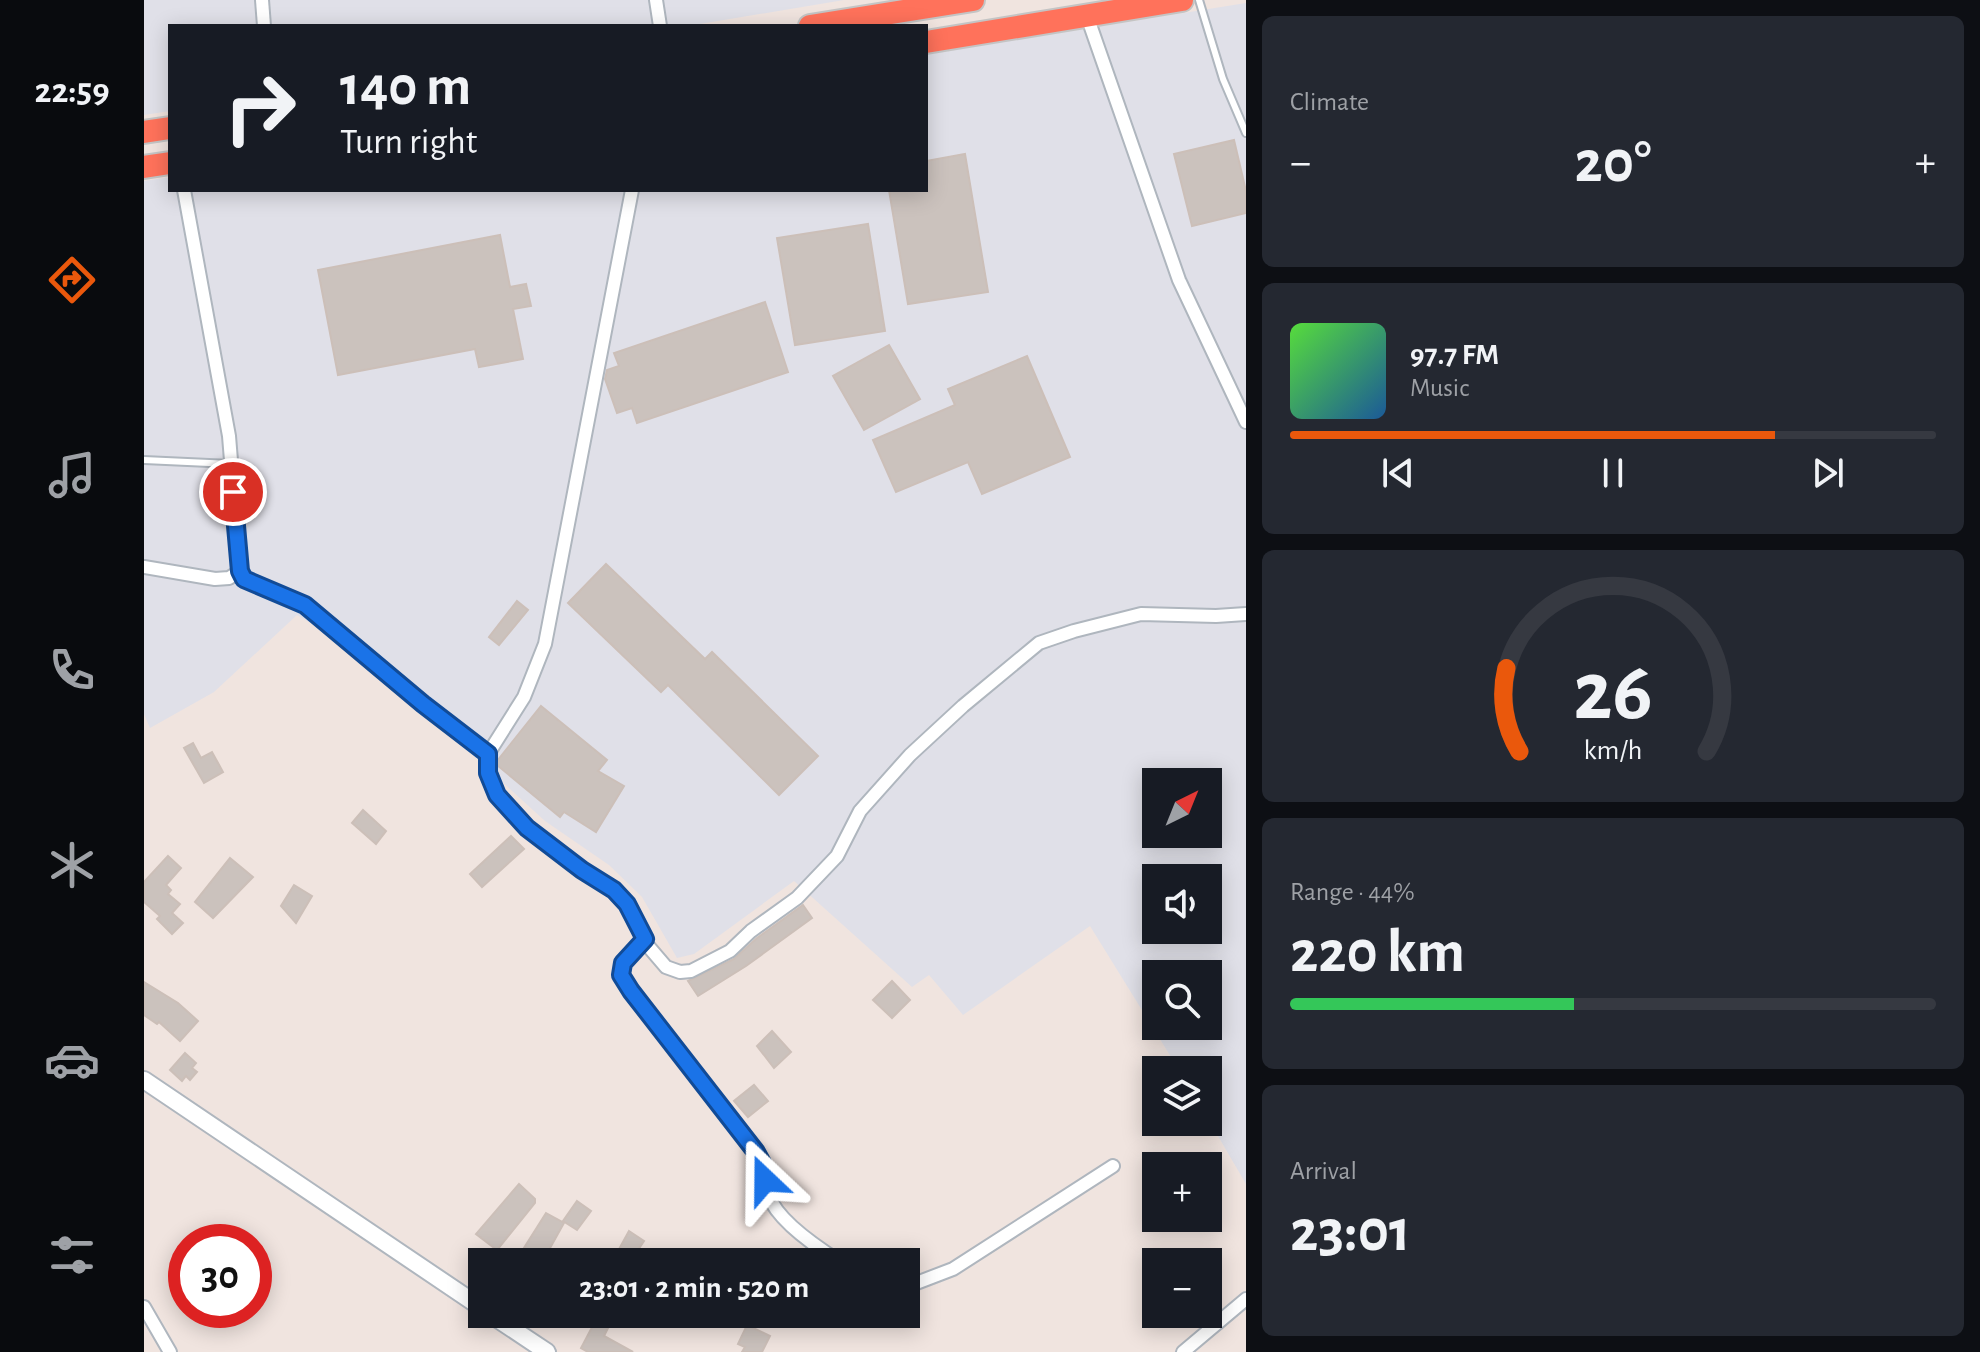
<!DOCTYPE html>
<meta charset="utf-8">
<style>
:root{--surface:#171b24;--page:#242831;--text:#f1f3f6;--muted:#9ea1a6;--line:#363941;--accent:#ea580c}
body{margin:0;font-family:"Alegreya Sans",sans-serif;background:var(--page);color:var(--text);height:100vh;display:flex;flex-direction:column;font-size:30px;white-space:nowrap}
*{box-sizing:border-box;margin:0}
p{font-size:26px;color:var(--muted)}
.icon{flex:none;width:44px;height:44px;fill:none;stroke:currentColor;stroke-width:2;stroke-linecap:round;stroke-linejoin:round}
.map{position:relative;flex:1;overflow:hidden}
.panel{display:flex;flex-direction:column;gap:16px;padding:16px;background:#0d0f14;width:734px}
.panel>*{flex:none}
.banner{position:absolute;left:24px;top:24px;width:760px;height:168px;border-radius:0px;box-shadow:0 4px 20px #0003;background:#171b24;color:var(--text);overflow:hidden}
.needle{width:52px;rotate:43deg}
.tools{position:absolute;left:998px;top:768px;display:grid;gap:16px}
.tools a{display:grid;place-items:center;width:80px;height:80px;border-radius:0px;background:var(--surface);box-shadow:0 4px 20px #0003;font-size:40px}
.speed{position:absolute;left:24px;top:1224px;display:flex;gap:16px;font-size:40px;font-weight:700;text-align:center}
.speed>*{display:grid;place-content:center;width:104px;height:104px;border-radius:50%;background:var(--surface);box-shadow:0 4px 20px #0003;line-height:1}
.speed .limit{border:12px solid #d22;background:#fff;color:#111}
.pin{position:absolute;display:grid;place-items:center;width:68px;height:68px;color:#fff;margin:-34px;border:4px solid #fff;border-radius:50%;box-shadow:0 2px 8px #0007}
.me{position:absolute;width:88px;margin:-44px;rotate:337deg;stroke-linejoin:round;filter:drop-shadow(0 0 6px #0008)}
.turn{display:flex;align-items:center;gap:28px;height:168px;padding:0 40px;font-size:36px}
.turn .icon{width:104px;height:104px;stroke-width:2.5}
.turn b{display:block;font-size:56px;line-height:68px}
.big{font-size:60px;font-weight:700;line-height:1.1}
.panel .tile{flex:1;display:flex;flex-direction:column;justify-content:center;gap:12px;min-width:0;padding:0 28px;border-radius:12px;background:var(--page)}
.panel .dial{align-items:center;gap:0}
.dial svg{height:208px;overflow:visible;fill:none;stroke:var(--line);stroke-width:7;stroke-linecap:round;text-anchor:middle}
.dial text{fill:var(--text);stroke:none}
.song{display:flex;align-items:center;gap:24px}
.cover{width:96px;height:96px;border-radius:12px;background:linear-gradient(135deg,hsl(110 70% 55%),hsl(210 70% 35%))}
.played{height:8px;border-radius:4px;background:linear-gradient(90deg,var(--accent) 75%,var(--line) 75%)}
.keys{display:flex;justify-content:space-around;direction:ltr}
.heat{display:flex;justify-content:space-between;align-items:center;font-size:44px;direction:ltr}
.charge{height:12px;border-radius:6px;background:linear-gradient(90deg,#34c759 44%,var(--line) 0)}
.trip{position:absolute;left:324px;top:1248px;width:452px;height:80px;border-radius:0px;background:var(--surface);box-shadow:0 4px 20px #0003;font-weight:700;line-height:80px;text-align:center}
main{display:flex;flex:1;min-height:0}
.dock{display:flex;flex-direction:column;width:144px;justify-content:space-around;align-items:center;background:#090b0e;color:var(--muted)}
.dock .icon{width:56px;height:56px}
.dock .on{color:var(--accent)}
.dock b{font-size:36px;color:var(--text)}
.map>svg:first-child{display:block}
</style>
<main>
<nav class="dock">
<b>22:59</b>
<svg class="icon on" aria-label="directions" viewBox="0 0 24 24"><path d="M12 3l9 9-9 9-9-9zM9 14v-3h6M13 9l2 2-2 2"/></svg>
<svg class="icon" aria-label="music" viewBox="0 0 24 24"><path d="M9 18V5l10-2v13"/><circle cx="6" cy="18" r="3"/><circle cx="16" cy="16" r="3"/></svg>
<svg class="icon" aria-label="phone" viewBox="0 0 24 24"><path d="M5 4h4l2 5-3 2q2 4 5 5l2-3 5 2v4C11 20 4 13 5 4z"/></svg>
<svg class="icon" aria-label="climate" viewBox="0 0 24 24"><path d="M12 3v18M4 7l16 10M4 17L20 7"/></svg>
<svg class="icon" aria-label="car" viewBox="0 0 24 24"><path d="M5 17H2v-5l4-1 3-4h7l3 4 3 1v5h-3M9 17h6M6 11h13"/><circle cx="7" cy="17" r="2"/><circle cx="17" cy="17" r="2"/></svg>
<svg class="icon" aria-label="filters" viewBox="0 0 24 24"><path d="M4 7h16M4 17h16"/><circle cx="9" cy="7" r="2"/><circle cx="15" cy="17" r="2"/></svg>
</nav>
<div class="map">
<svg width="1102" height="1352" viewBox="0 0 1102 1352">
<rect width="100%" height="100%" fill="#f0e4df"/>
<g fill="#e0e0e8" fill-rule="evenodd">
<polygon points="0,0 700,0 544,26 26,26 26,111 0,115"/>
<path d="M1102,3V1184L1064,1119V1070H1035L946,926L819,1015L785,975L768,987L650,881L550,954L533,958L498,897L465,865L401,821L331,757L167,623L153,615L70,692L6,728L0,714V181L26,177V190H782V54ZM1012,782H1064V834H1012ZM1012,878H1064V930H1012ZM1012,974H1064V1026H1012Z"/>
</g>
<g fill="#cbc2bd" stroke="#ccbfb8" stroke-width="2">
<polygon points="1090,140 1102,191 1102,213 1048,226 1030,154"/>
<polygon points="821,154 844,292 764,304 745,190 782,190 782,161"/>
<polygon points="724,224 741,331 651,345 633,238"/>
<polygon points="356,235 366,287 382,284 387,306 369,309 379,359 335,367 331,349 194,375 174,270"/>
<polygon points="621,302 644,372 493,423 488,408 473,413 461,379 463,370 475,366 470,353"/>
<polygon points="745,345 776,399 720,430 689,376"/>
<polygon points="883,356 926,457 838,494 824,462 752,492 729,440 811,405 804,389"/>
<polygon points="462,564 561,659 568,652 674,756 635,795 524,685 517,692 424,603"/>
<polygon points="373,601 384,610 355,645 345,637"/>
<polygon points="397,706 463,760 454,771 480,786 452,832 420,812 416,817 353,765 353,761"/>
<polygon points="49,743 57,758 68,752 79,772 60,783 40,748"/>
<polygon points="219,810 242,831 232,844 208,823"/>
<polygon points="367,836 380,849 338,887 326,874"/>
<polygon points="24,856 37,868 22,885 27,890 24,894 36,904 28,913 39,923 28,934 13,919 16,916 0,902 0,882"/>
<polygon points="86,858 109,877 69,918 51,902"/>
<polygon points="150,885 168,896 152,923 137,906"/>
<polygon points="659,905 668,918 602,966 554,996 544,981 590,959 613,938"/>
<polygon points="748,981 766,1000 748,1018 729,1000"/>
<polygon points="0,982 34,1003 54,1021 36,1041 15,1022 13,1024 0,1015"/>
<polygon points="628,1031 647,1052 630,1068 613,1046"/>
<polygon points="41,1053 52,1063 48,1068 53,1072 46,1080 42,1076 38,1081 26,1070"/>
<polygon points="610,1085 624,1101 604,1117 590,1101"/>
<polygon points="375,1184 391,1199 391,1203 353,1250 332,1234"/>
<polygon points="433,1201 447,1211 433,1230 419,1221"/>
<polygon points="402,1213 420,1223 400,1259 380,1248"/>
<polygon points="485,1231 500,1241 486,1262 468,1262"/>
<polygon points="455,1314 471,1314 460,1336 489,1352 444,1352 437,1348"/>
<polygon points="603,1325 626,1336 618,1352 598,1352 601,1347 594,1344"/>
</g>
<g fill="none" stroke-linecap="round" stroke-linejoin="round">
<g stroke="#afb6be" stroke-width="10">
<g id="lane">
<polyline points="1055,0 1079,79 1102,133"/>
<polyline points="0,460 87,464"/>
</g>
</g>
<g stroke="#afb6be" stroke-width="16">
<g id="street">
<polyline points="118,0 120,26"/>
<polyline points="512,0 516,26"/>
<polyline points="943,16 1035,280 1102,422"/>
<polyline points="40,190 85,436 96,571 100,579 161,605 279,704 344,754"/>
<polyline points="488,190 401,644 380,697 344,754 344,773 353,795 383,828 438,870 470,890 483,904 504,946 522,967 536,972 547,971 586,951 607,931 653,898 693,856 716,811 766,755 819,706 895,643 930,631 997,614 1072,616 1102,614"/>
<polyline points="0,567 71,579 85,578 96,571"/>
<path d="M501,939L479,963L477,975L487,991L612,1152C620,1166 619,1181 625,1196C633,1220 674,1248 696,1262"/>
<polyline points="762,1287 809,1269 969,1166"/>
<polyline points="0,1307 26,1352"/>
<polyline points="1039,1352 1102,1299"/>
</g>
</g>
<g stroke="#afb6be" stroke-width="20">
<g id="secondary">
<polyline points="0,1080 338,1308"/>
<polyline points="346,1314 403,1352"/>
</g>
</g>
<g stroke="#c4c4c4" stroke-width="26">
<g id="highway">
<polyline points="666,26 829,0"/>
<polyline points="782,42 1038,0"/>
<polyline points="0,132 26,128"/>
<polyline points="0,167 26,163"/>
</g>
</g>
<use href="#lane" stroke="#fff" stroke-width="6"/>
<use href="#street" stroke="#fff" stroke-width="12"/>
<use href="#secondary" stroke="#fff" stroke-width="16"/>
<use href="#highway" stroke="#ff725b" stroke-width="22"/>
</g>
<g fill="none" stroke-linecap="round" stroke-linejoin="round">
<g stroke="#114b97" stroke-width="20">
<polyline id="route" points="89,492 96,571 100,579 161,605 279,704 344,754 344,773 353,795 383,828 438,870 470,890 483,904 501,939 479,963 477,975 487,991 612,1152 618,1163 621,1180"/>
</g>
<use href="#route" stroke="#1a73e8" stroke-width="14"/>
</g>
</svg>
<div class="tools">
<a><svg class="needle" viewBox="-14 -14 28 28"><path d="M0-13l5 13h-10z" fill="#e53935"/><path d="M0 13l5-13h-10z" fill="#9ea1a6"/></svg></a>
<a><svg class="icon" aria-label="sound" viewBox="0 0 24 24"><path d="M4 9h4l5-4v14l-5-4H4zM17 9q2 3 0 6"/></svg></a>
<a><svg class="icon" aria-label="search" viewBox="0 0 24 24"><circle cx="10" cy="10" r="6"/><path d="M15 15l6 6"/></svg></a>
<a><svg class="icon" aria-label="layers" viewBox="0 0 24 24"><path d="M12 4l9 5-9 5-9-5zM3 14l9 5 9-5"/></svg></a>
<a>+</a>
<a>−</a>
</div>
<div class="speed"><div class="limit">30</div></div>
<div class="pin" style="left:89px;top:492px;background:#d93025"><svg class="icon" aria-label="arrive" viewBox="0 0 24 24"><path d="M6 21V4h12l-3 4 3 4H6"/></svg></div>
<svg class="me" style="left:621px;top:1180px" viewBox="-20 -20 40 40"><path d="M0-17L14 15 0 8-14 15z" fill="#1a73e8" stroke="#fff" stroke-width="4"/></svg>
<div class="trip">23:01 · 2 min · 520 m</div>
<div class="banner">
<div class="turn"><svg class="icon" aria-label="right" viewBox="0 0 24 24"><path d="M7 20v-9h11M14 6l5 5-5 5"/></svg><div><b>140 m</b>Turn right</div></div>
</div>
</div>
<section class="panel">
<div class="tile"><p>Climate</p>
<div class="heat"><a>−</a><b class="big">20°</b><a>+</a></div>
</div>
<div class="tile">
<div class="song"><i class="cover"></i><div><b>97.7 FM</b><p>Music</p></div></div>
<div class="played"></div>
<div class="keys"><svg class="icon" aria-label="previous" viewBox="0 0 24 24"><path d="M18 5L8 12l10 7zM5 5v14"/></svg><svg class="icon" aria-label="pause" viewBox="0 0 24 24"><path d="M8 5v14M16 5v14"/></svg><svg class="icon" aria-label="next" viewBox="0 0 24 24"><path d="M6 5l10 7-10 7zM19 5v14"/></svg></div>
</div>
<div class="tile dial"><svg viewBox="0 0 100 80">
<path d="M14 69A42 42 0 1 1 86 69"/>
<path d="M14 69A42 42 0 0 1 9 37" stroke="#ea580c"/>
<text x="50" y="56" font-size="32" font-weight="700">26</text>
<text x="50" y="72" font-size="11">km/h</text>
</svg></div>
<div class="tile"><p>Range · 44%</p><b class="big">220 km</b><div class="charge"></div></div>
<div class="tile"><p>Arrival</p><b class="big">23:01</b></div>
</section>
</main>
